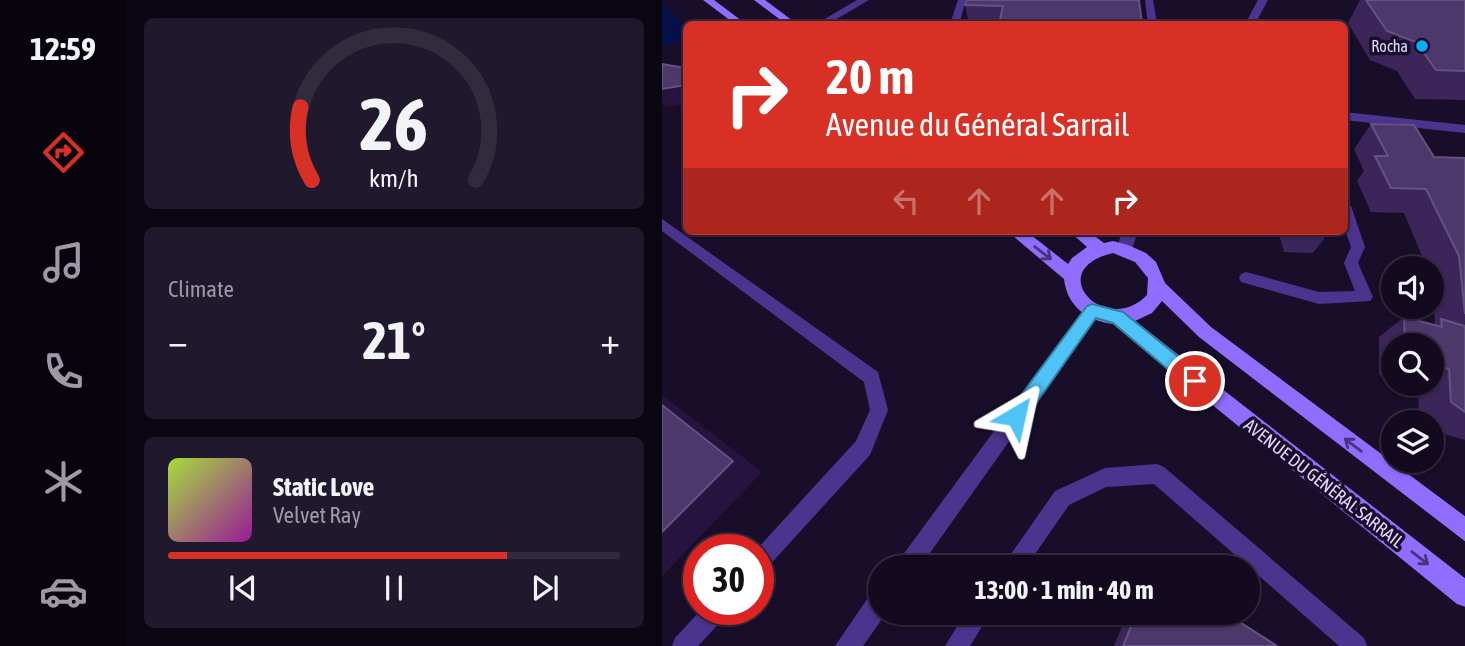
<!DOCTYPE html>
<meta charset="utf-8">
<style>
:root{--surface:#130a20;--page:#20182d;--text:#f1f3f6;--muted:#9d9aa5;--line:#322b3e;--accent:#d93025}
body{margin:0;font-family:"Asap Condensed",sans-serif;background:var(--page);color:var(--text);height:100vh;display:flex;flex-direction:column;font-size:26px;white-space:nowrap}
*{box-sizing:border-box;margin:0}
p{font-size:23px;color:var(--muted)}
.icon{flex:none;width:38px;height:38px;fill:none;stroke:currentColor;stroke-width:2;stroke-linecap:round;stroke-linejoin:round}
.map{position:relative;flex:1;overflow:hidden}
.drawer{display:flex;flex-direction:column;gap:18px;padding:18px;background:#0a0612;width:536px}
.drawer>*{flex:none}
.banner{position:absolute;left:21px;top:21px;width:665px;height:214px;border-radius:10px;box-shadow:0 2px 5px #0004,0 0 0 2px var(--line);background:#d93025;color:#fff;overflow:hidden}
.fabs{position:absolute;left:719px;top:256px;display:grid;gap:14px}
.fabs a{display:grid;place-items:center;width:63px;height:63px;border-radius:50%;background:var(--surface);box-shadow:0 2px 5px #0004,0 0 0 2px var(--line);font-size:35px}
.speed{position:absolute;left:21px;top:534px;display:flex;gap:14px;font-size:35px;font-weight:700;text-align:center}
.speed>*{display:grid;place-content:center;width:91px;height:91px;border-radius:50%;background:var(--surface);box-shadow:0 2px 5px #0004,0 0 0 2px var(--line);line-height:1}
.speed .limit{border:10px solid #d22;background:#fff;color:#111}
.pin{position:absolute;display:grid;place-items:center;width:60px;height:60px;color:#fff;margin:-30px;border:4px solid #fff;border-radius:50%;box-shadow:0 2px 7px #0007}
.me{position:absolute;width:77px;margin:-38px;rotate:36deg;stroke-linejoin:round;filter:drop-shadow(0 0 5px #0008)}
.turn{display:flex;align-items:center;gap:24px;height:147px;padding:0 28px;font-size:32px}
.turn .icon{width:91px;height:91px;stroke-width:2.5}
.turn b{display:block;font-size:49px;line-height:60px}
.lanes{display:flex;align-items:center;height:66px;padding:0 28px;background:#0003;justify-content:center;gap:35px;direction:ltr}
.lanes .off{opacity:.35}
.big{font-size:52px;font-weight:700;line-height:1.1}
.drawer .widget{flex:1;display:flex;flex-direction:column;justify-content:center;gap:10px;min-width:0;padding:0 24px;border-radius:10px;background:var(--page)}
.drawer .dial{align-items:center;gap:0}
.dial svg{height:182px;overflow:visible;fill:none;stroke:var(--line);stroke-width:7;stroke-linecap:round;text-anchor:middle}
.dial text{fill:var(--text);stroke:none}
.song{display:flex;align-items:center;gap:21px}
.cover{width:84px;height:84px;border-radius:10px;background:linear-gradient(135deg,hsl(80 70% 55%),hsl(300 70% 35%))}
.played{height:7px;border-radius:4px;background:linear-gradient(90deg,var(--accent) 75%,var(--line) 75%)}
.keys{display:flex;justify-content:space-around;direction:ltr}
.heat{display:flex;justify-content:space-between;align-items:center;font-size:38px;direction:ltr}
.trip{position:absolute;left:206px;top:555px;width:392px;height:70px;border-radius:35px;background:var(--surface);box-shadow:0 2px 5px #0004,0 0 0 2px var(--line);font-weight:700;line-height:70px;text-align:center}
main{display:flex;flex:1;min-height:0}
.tab-bar{display:flex;flex-direction:column;width:126px;justify-content:space-around;align-items:center;background:#08040d;color:var(--muted)}
.tab-bar .icon{width:49px;height:49px}
.tab-bar .current{color:var(--accent)}
.tab-bar b{font-size:32px;color:var(--text)}
.map>svg:first-child{display:block}
</style>
<main>
<nav class="tab-bar">
<b>12:59</b>
<svg class="icon current" aria-label="directions" viewBox="0 0 24 24"><path d="M12 3l9 9-9 9-9-9zM9 14v-3h6M13 9l2 2-2 2"/></svg>
<svg class="icon" aria-label="music" viewBox="0 0 24 24"><path d="M9 18V5l10-2v13"/><circle cx="6" cy="18" r="3"/><circle cx="16" cy="16" r="3"/></svg>
<svg class="icon" aria-label="phone" viewBox="0 0 24 24"><path d="M5 4h4l2 5-3 2q2 4 5 5l2-3 5 2v4C11 20 4 13 5 4z"/></svg>
<svg class="icon" aria-label="climate" viewBox="0 0 24 24"><path d="M12 3v18M4 7l16 10M4 17L20 7"/></svg>
<svg class="icon" aria-label="car" viewBox="0 0 24 24"><path d="M5 17H2v-5l4-1 3-4h7l3 4 3 1v5h-3M9 17h6M6 11h13"/><circle cx="7" cy="17" r="2"/><circle cx="17" cy="17" r="2"/></svg>
</nav>
<section class="drawer">
<div class="widget dial"><svg viewBox="0 0 100 80">
<path d="M14 69A42 42 0 1 1 86 69"/>
<path d="M14 69A42 42 0 0 1 9 37" stroke="#d93025"/>
<text x="50" y="56" font-size="32" font-weight="700">26</text>
<text x="50" y="72" font-size="11">km/h</text>
</svg></div>
<div class="widget"><p>Climate</p>
<div class="heat"><a>−</a><b class="big">21°</b><a>+</a></div>
</div>
<div class="widget">
<div class="song"><i class="cover"></i><div><b>Static Love</b><p>Velvet Ray</p></div></div>
<div class="played"></div>
<div class="keys"><svg class="icon" aria-label="previous" viewBox="0 0 24 24"><path d="M18 5L8 12l10 7zM5 5v14"/></svg><svg class="icon" aria-label="pause" viewBox="0 0 24 24"><path d="M8 5v14M16 5v14"/></svg><svg class="icon" aria-label="next" viewBox="0 0 24 24"><path d="M6 5l10 7-10 7zM19 5v14"/></svg></div>
</div>
</section>
<div class="map">
<svg width="804" height="646" viewBox="0 0 804 646">
<rect width="100%" height="100%" fill="#190e2a"/>
<polygon fill="#05104b" points="0,4 24,26 24,34 10,45 0,46"/>
<g fill="none" stroke-linecap="round" stroke-linejoin="round">
<g fill="#4b348d" fill-rule="evenodd">
<polygon points="296,0 304,0 297,24 288,24"/>
<polygon points="483,0 491,0 495,24 486,24"/>
<polygon points="682,201 689,206 703,247 696,263 711,297 708,301 657,304 579,282 577,278 579,274 584,272 657,292 693,291 682,263 689,247 682,227"/>
<polygon points="0,219 216,372 226,410 208,455 103,570 96,573 96,550 94,550 194,441 208,410 202,382 0,231"/>
<polygon points="495,464 502,467 702,638 705,646 677,646 492,484 444,487 407,505 364,567 340,567 393,491 443,468"/>
<polygon points="40,609 66,609 63,617 36,646 10,646 13,638"/>
<polygon points="304,612 329,612 308,646 283,646"/>
</g>
<g fill="#4b348d" fill-rule="evenodd">
<polygon points="195,0 207,0 166,24 154,24"/>
<polygon points="596,0 606,0 593,24 583,24"/>
<polygon points="682,112 804,125 804,133 682,120"/>
<polygon points="460,231 476,231 469,252 463,254 455,248"/>
<polygon points="430,304 436,306 439,311 436,316 258,567 232,567 424,306"/>
<polygon points="219,589 219,612 225,612 201,646 173,646 210,592"/>
</g>
<g fill="#906dff" fill-rule="evenodd">
<polygon points="41,0 52,0 84,24 73,24"/>
<polygon points="92,0 103,0 135,24 124,24"/>
<path d="M345,231H364L406,264L410,258L425,247L407,231H426L442,243L451,241L466,245L484,253L494,262L503,283L549,327L804,517V542L537,337L500,301L490,313L473,321L804,579V607L795,604L451,324C425,321 405,306 402,279ZM451,253L473,262L486,278L485,295C444,338 379,270 451,253Z"/>
</g>
</g>
<g fill="#3b2559">
<polygon points="305,0 480,24 307,24 303,5"/>
<polygon points="698,0 803,0 803,100 753,99 735,71 708,60 686,23"/>
<polygon points="709,124 772,157 803,158 803,440 782,434 770,426 770,422 764,422 757,417 756,386 746,383 770,383 770,345 732,345 732,379 717,375 717,337 742,317 771,325 773,323 770,268 765,268 742,213 709,212 695,181 702,171 692,149"/>
<polygon points="606,231 668,231 651,253 622,252 616,231"/>
<polygon points="466,612 562,612 615,646 452,646"/>
</g>
<g fill="#26143f">
<polygon points="24,85 24,104 4,107 0,103 0,89"/>
<polygon points="0,395 100,472 0,576"/>
</g>
<g fill="#4d386b" stroke="#655182" stroke-width="2">
<polygon points="305,0 477,0 480,24 337,24 341,6 303,5"/>
<polygon points="704,0 803,0 803,71 774,70 754,42 725,31"/>
<polygon points="0,64 24,68 24,85 0,89"/>
<polygon points="709,124 752,125 772,157 803,158 803,314 797,256 764,189 729,188 713,156 726,156"/>
<polygon points="742,317 780,327 779,319 803,326 803,412 789,402 787,369 770,365 770,345 743,345"/>
<polygon points="0,405 71,461 0,532"/>
<polygon points="475,612 562,612 615,646 461,646"/>
</g>
<defs><path id="oneway-shaft" d="M-6 0H5M1.5-3L5.5 0L1.5 3" fill="none" stroke-width="1.6" stroke-linecap="round" stroke-linejoin="round" transform="scale(1.75)"/></defs>
<g stroke="#49347f">
<use href="#oneway-shaft" transform="translate(381 253) rotate(38)"/>
<use href="#oneway-shaft" transform="translate(691 445) rotate(-143)"/>
<use href="#oneway-shaft" transform="translate(758 558) rotate(38)"/>
</g>
<polygon fill="#4fc3f7" stroke="#337fa1" stroke-width="2" points="430,304 461,312 539,375 542,381 539,387 527,387 451,323 434,318 361,422 354,425 348,422 345,416 348,410 425,306"/>
<circle fill="#02afff" stroke="#190e2a" stroke-width="2.5" cx="760" cy="46" r="7"/>
<g text-anchor="middle" dominant-baseline="central" stroke-width="7" stroke-linejoin="round" paint-order="stroke">
<g font-size="16" fill="#e4d6ff" stroke="#190e2a" text-anchor="end">
<text x="746" y="46">Rocha</text>
</g>
<g font-size="18" fill="#e4d6ff" stroke="#190e2a">
<text transform="translate(662 483) rotate(38)">AVENUE DU GÉNÉRAL SARRAIL</text>
</g>
</g>
</svg>
<div class="fabs">
<a><svg class="icon" aria-label="sound" viewBox="0 0 24 24"><path d="M4 9h4l5-4v14l-5-4H4zM17 9q2 3 0 6"/></svg></a>
<a><svg class="icon" aria-label="search" viewBox="0 0 24 24"><circle cx="10" cy="10" r="6"/><path d="M15 15l6 6"/></svg></a>
<a><svg class="icon" aria-label="layers" viewBox="0 0 24 24"><path d="M12 4l9 5-9 5-9-5zM3 14l9 5 9-5"/></svg></a>
</div>
<div class="speed"><div class="limit">30</div></div>
<div class="pin" style="left:533px;top:381px;background:#d93025"><svg class="icon" aria-label="arrive" viewBox="0 0 24 24"><path d="M6 21V4h12l-3 4 3 4H6"/></svg></div>
<svg class="me" style="left:354px;top:416px" viewBox="-20 -20 40 40"><path d="M0-17L14 15 0 8-14 15z" fill="#4fc3f7" stroke="#fff" stroke-width="4"/></svg>
<div class="trip">13:00 · 1 min · 40 m</div>
<div class="banner">
<div class="turn"><svg class="icon" aria-label="right" viewBox="0 0 24 24"><path d="M7 20v-9h11M14 6l5 5-5 5"/></svg><div><b>20 m</b>Avenue du Général Sarrail</div></div>
<div class="lanes"><svg class="icon off" aria-label="left" viewBox="0 0 24 24"><path d="M17 20v-9H6M10 6l-5 5 5 5"/></svg><svg class="icon off" aria-label="ahead" viewBox="0 0 24 24"><path d="M12 20V5M6 11l6-6 6 6"/></svg><svg class="icon off" aria-label="ahead" viewBox="0 0 24 24"><path d="M12 20V5M6 11l6-6 6 6"/></svg><svg class="icon" aria-label="right" viewBox="0 0 24 24"><path d="M7 20v-9h11M14 6l5 5-5 5"/></svg></div>
</div>
</div>
</main>
